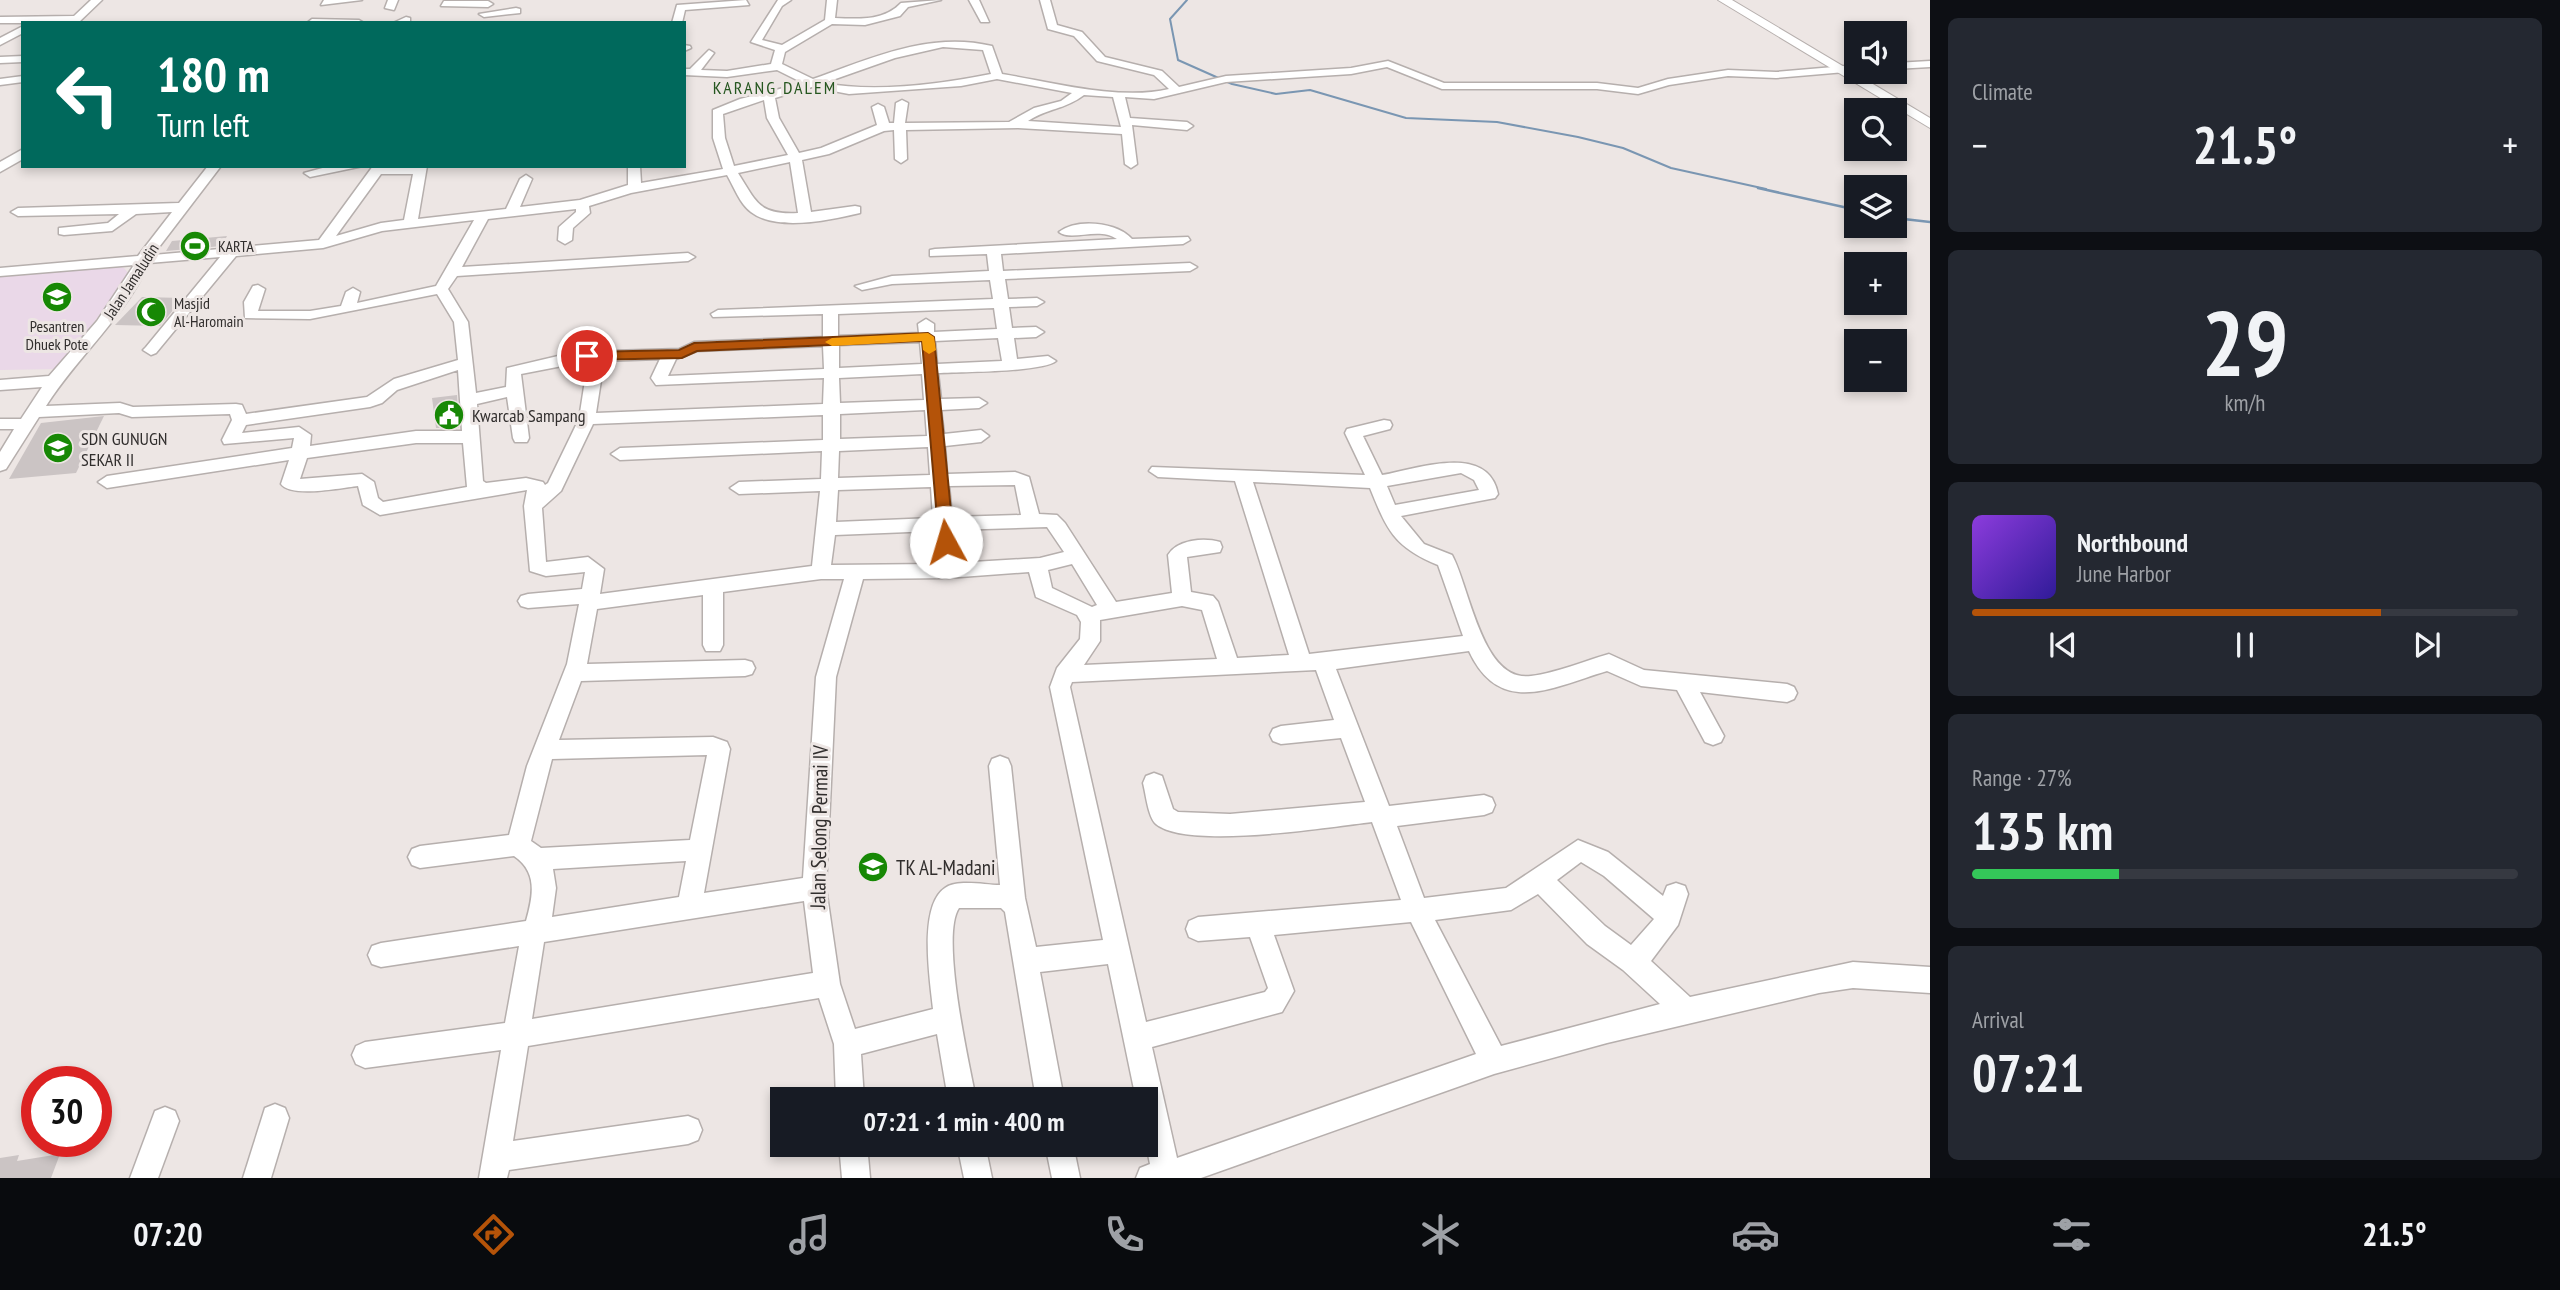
<!DOCTYPE html>
<meta charset="utf-8">
<style>
:root{--surface:#171b24;--page:#242831;--text:#f1f3f6;--muted:#9ea1a6;--line:#363941;--accent:#b45309}
body{margin:0;font-family:"PT Sans Narrow",sans-serif;background:var(--page);color:var(--text);height:100vh;display:flex;flex-direction:column;font-size:26px;white-space:nowrap}
*{box-sizing:border-box;margin:0}
p{font-size:23px;color:var(--muted)}
.icon{flex:none;width:38px;height:38px;fill:none;stroke:currentColor;stroke-width:2;stroke-linecap:round;stroke-linejoin:round}
.map{position:relative;flex:1;overflow:hidden}
.details{display:flex;flex-direction:column;gap:18px;padding:18px;background:#0d0f14;width:630px}
.details>*{flex:none}
.hud{position:absolute;left:21px;top:21px;width:665px;height:147px;border-radius:0px;box-shadow:0 4px 10px #0003;background:#00695c;color:#fff;overflow:hidden}
.controls{position:absolute;left:1844px;top:21px;display:grid;gap:14px}
.controls a{display:grid;place-items:center;width:63px;height:63px;border-radius:0px;background:var(--surface);box-shadow:0 4px 10px #0003;font-size:35px}
.speed{position:absolute;left:21px;top:1066px;display:flex;gap:14px;font-size:35px;font-weight:700;text-align:center}
.speed>*{display:grid;place-content:center;width:91px;height:91px;border-radius:50%;background:var(--surface);box-shadow:0 4px 10px #0003;line-height:1}
.speed .limit{border:10px solid #d22;background:#fff;color:#111}
.pin{position:absolute;display:grid;place-items:center;width:60px;height:60px;color:#fff;margin:-30px;border:4px solid #fff;border-radius:50%;box-shadow:0 2px 7px #0007}
.me{position:absolute;width:77px;margin:-38px;rotate:354deg;stroke-linejoin:round;filter:drop-shadow(0 0 5px #0008)}
.turn{display:flex;align-items:center;gap:24px;height:147px;padding:0 21px;font-size:32px}
.turn .icon{width:91px;height:91px;stroke-width:2.5}
.turn b{display:block;font-size:49px;line-height:60px}
.big{font-size:52px;font-weight:600;line-height:1.1}
.details .card{flex:1;display:flex;flex-direction:column;justify-content:center;gap:10px;min-width:0;padding:0 24px;border-radius:10px;background:var(--page)}
.details .dial{align-items:center;gap:0}
.dial b{font-size:91px;line-height:1}
.song{display:flex;align-items:center;gap:21px}
.cover{width:84px;height:84px;border-radius:10px;background:linear-gradient(135deg,hsl(270 70% 55%),hsl(250 70% 35%))}
.played{height:7px;border-radius:4px;background:linear-gradient(90deg,var(--accent) 75%,var(--line) 75%)}
.keys{display:flex;justify-content:space-around;direction:ltr}
.heat{display:flex;justify-content:space-between;align-items:center;font-size:38px;direction:ltr}
.charge{height:10px;border-radius:5px;background:linear-gradient(90deg,#34c759 27%,var(--line) 0)}
.trip{position:absolute;left:770px;top:1087px;width:388px;height:70px;border-radius:0px;background:var(--surface);box-shadow:0 4px 10px #0003;font-weight:600;line-height:70px;text-align:center}
.tab-bar{display:flex;height:112px;justify-content:space-around;align-items:center;background:#090b0e;color:var(--muted)}
.tab-bar .icon{width:49px;height:49px}
.tab-bar .active{color:var(--accent)}
.tab-bar b{font-size:32px;color:var(--text)}
main{display:flex;flex:1;min-height:0}
.map>svg:first-child{display:block}
</style>
<main>
<div class="map">
<svg width="1930" height="1178" viewBox="0 0 1930 1178">
<rect width="100%" height="100%" fill="#ede6e4"/>
<polygon fill="#ead8e8" points="118,267 124,268 129,274 60,369 0,370 0,274"/>
<g fill="none" stroke-linecap="round" stroke-linejoin="round">
<polyline stroke="#7a96b2" stroke-width="2" points="1187,0 1170,19 1178,60 1232,84 1276,94 1310,90 1406,118 1497,122 1578,137 1623,148 1671,168 1766,189"/>
<g stroke="#7a96b2" stroke-width="2.5">
<polyline points="1758,188 1857,210"/>
<polyline points="1895,218 1930,222"/>
</g>
</g>
<g fill="#cbc4c4">
<polygon points="227,236 222,246 166,251 172,241"/>
<polygon points="142,297 183,298 160,326 115,325"/>
<polygon points="457,395 459,428 436,428 432,398"/>
<polygon points="104,416 76,473 9,479 41,423"/>
<polygon points="883,855 885,876 863,879 861,858"/>
<polygon points="60,1154 51,1178 0,1178 0,1158 19,1155 17,1161"/>
</g>
<g fill="none" stroke-linecap="round" stroke-linejoin="round">
<g stroke="#b6afad" stroke-width="3">
<g id="minor">
<polygon points="91,0 102,0 78,23 0,23 0,17 74,16"/>
<polygon points="324,0 362,0 321,5"/>
<polygon points="388,0 398,0 394,10 385,8"/>
<polygon points="746,0 749,5 685,10 682,23 672,23 677,5"/>
<path d="M778,0H791L782,6L762,40L782,45L825,20L827,0H837L835,18C859,19 884,21 901,3L941,0L908,7L900,16L865,25L832,24L785,52L782,64L813,79C871,58 930,31 992,46L1002,74C1051,82 1120,101 1169,89L1154,75L1097,61L1074,36L1048,29L1040,0H1050L1057,25L1082,32L1105,57L1162,71L1179,87L1226,76L1351,68L1388,61L1444,83H1597L1638,88L1668,79L1728,70L1776,72L1857,65V71L1776,78L1728,76L1669,85L1638,94L1597,89H1442L1387,67L1351,74L1226,82L1154,99L1125,97L1130,118L1187,122L1193,126L1187,130L1132,125L1137,164L1131,168L1125,164L1122,134L1018,128L906,130L907,159L901,163L895,159L894,130L884,131L829,154L802,160L811,212L855,206L860,207V213C830,220 777,232 751,212C740,204 734,187 727,175L631,193L589,206L590,213L573,228L572,240L565,244L558,240L559,227L576,212V209L488,219L462,267L688,253L695,257L688,261L457,276L448,289L468,322L476,393L506,387L507,368L575,352L679,349L694,342L823,337V314L713,317L711,314L718,310L993,299L990,280L892,284L862,290L855,286L892,276L989,271L987,254L930,256V250L935,249L1117,239C1098,226 1072,242 1059,232C1077,218 1117,222 1132,239L1188,237L1190,240L1183,244L1001,254L1003,271L1190,263L1197,267L1190,271L1005,279L1008,299L1037,298L1044,302L1037,306L1009,307L1012,328L1036,327L1044,332L1036,337L1014,338L1017,359L1048,356L1056,361C1044,372 959,372 938,373L941,399L979,398L987,403L979,408L941,410L944,434L981,430L989,436L981,442L945,446L947,474L1015,472L1029,477L1039,514L1057,515L1065,523L1116,602L1172,593L1168,555C1177,540 1203,537 1220,542L1222,547L1220,552L1187,557L1191,592L1213,596L1218,602L1237,658L1289,655L1235,481L1158,477L1149,471L1152,467L1365,475L1345,433L1347,429L1384,420L1390,421L1392,425L1390,429L1363,436L1382,475C1417,469 1488,442 1498,494L1495,498L1401,516L1424,544L1452,555C1470,588 1482,683 1531,676C1557,673 1584,661 1609,654L1644,670L1787,684L1794,687L1797,693L1794,699L1787,702L1700,692L1724,736L1721,742L1713,745L1705,742L1677,690L1641,686L1607,671C1553,687 1500,718 1469,651L1336,669L1389,806L1484,795L1492,798L1495,805L1492,812L1484,815L1397,826L1424,898L1506,888L1578,840L1608,852L1663,896L1667,886L1676,883L1685,886L1688,894L1678,925L1651,961L1690,997L1853,962L1930,967V993L1853,988L1819,993L1607,1043L1494,1074L1201,1178H1136L1140,1168L1150,1164L1146,1144V1099H1136L1108,964L1040,972L1064,1099H1036L1005,912L1001,908H959C940,936 969,1063 976,1099H948L937,1034L861,1054L864,1099H836L834,1044L819,998L528,1046L513,1141L688,1116L698,1120L702,1130L698,1140L688,1144L509,1170L507,1178H479L501,1050L365,1068L356,1064L352,1055L356,1046L365,1042L505,1023L519,946L381,967L372,964L368,955L372,946L381,943L526,921C533,896 538,872 514,856L420,868L412,865L408,857L412,849L420,846L509,835L527,766L567,664L579,604L528,608L521,606L518,601L521,596L528,594L582,589L585,572L546,576L530,571L524,506L527,490L380,515L363,505L358,486C341,488 291,498 281,484L289,460L107,488L98,482L107,476L292,448L294,438L224,444L222,440L232,420L230,414L132,417L119,413L39,417L6,469L0,471V452L14,429H0V419H21L42,387L0,390V380L49,376L97,321L134,265L0,276V268L138,256L172,212L136,214L112,231L64,235L59,234V228L108,223L119,214L18,216L11,212L18,208L179,203L208,166H221L153,255L319,240L373,166H427L418,219L506,209L520,179L526,175L532,179L520,207L580,200L628,185V166H640L641,183L723,169L713,138V110L740,99L803,83L777,70L727,77L684,75V69H690L709,50L714,53L701,70L727,71L771,64L775,50L751,42ZM943,47L983,50L991,74C941,84 874,93 824,83L895,58ZM997,79L1072,93L1061,101L1034,108L1009,122L905,123L908,103L902,100L896,103L894,123H889L884,107L878,104L872,107L877,125L821,148L799,153L779,118L775,98L812,87L849,94L961,86ZM1084,95L1113,97L1121,127L1028,121C1048,108 1064,110 1084,95ZM764,100L767,118L788,155L734,166L725,138L723,114ZM790,162L798,213C759,215 757,203 738,173ZM381,174H413L404,220L381,223L336,236ZM474,220L436,286L357,303L360,292L353,288L346,292L341,306L310,311H258L265,289L258,285L253,286L244,302L245,318L310,319L437,294L454,322L458,360L394,379L367,397L246,414L242,405L236,404L133,407L120,403L46,406C77,357 125,317 149,263L220,257L146,347L143,350L151,355L156,353L236,256L323,248L382,231ZM994,308L997,329L934,332V324L926,319L918,324L919,333L838,336V314ZM998,338L1002,361L937,364L935,341ZM920,342L922,364L839,368V345ZM823,346L824,369L668,376L676,359L697,351ZM660,359L651,378L656,385L824,378L823,404L596,413L604,361ZM588,361L579,419L548,483L545,485L543,482L526,478L486,483L483,481L477,404L507,397L513,438L515,442H527L529,438L521,374ZM458,370L462,431H416L310,446L311,435L299,427L242,433L246,425L370,407L382,403L397,390ZM922,374L924,400L840,403L839,378ZM925,410L927,436L840,439V414ZM823,415V440L620,448L611,454L620,460L822,451L821,479L739,482L730,488L739,494L820,491L812,566L600,594L604,569L588,557L546,562L542,508L561,491L593,424ZM416,443H463L467,487L383,502L378,498L374,482L362,474L300,479L307,458ZM928,447L930,475L838,478L839,451ZM1461,473L1474,480L1479,490L1395,505L1387,486ZM1253,482L1370,488C1387,530 1394,547 1438,565L1463,636L1309,654ZM1015,485L1021,515L952,517L949,486ZM931,487L933,518L836,522L838,490ZM1047,527L1064,552L1040,558L956,563L953,530ZM934,531L937,564L831,565L835,535ZM1072,564L1097,605L1092,607L1052,588L1048,570ZM1029,572L1036,597L1077,615L1081,622L1080,639L1057,668L1050,687L1103,940L1036,947L1025,898L1011,766L1008,759L1000,756L992,759L989,766L1000,885C985,885 957,879 945,888C918,906 930,980 933,1009L855,1029L840,984L826,888L836,677L863,579L947,578ZM821,579H844L816,677L803,878L704,893L730,749L727,742L713,737L559,740L581,681L745,676L752,674L755,668L752,662L745,660L587,664L597,609L703,595V645L706,651H720L723,645V592ZM1182,606L1202,610L1217,659L1084,665L1100,641V620ZM1316,670L1334,720L1281,726L1273,729L1270,735L1273,741L1281,744L1341,738L1365,802L1230,814L1178,812L1173,809L1162,776L1154,773L1146,776L1143,783C1146,794 1148,817 1156,824C1187,850 1330,827 1372,822L1401,900L1198,917L1189,921L1186,929L1189,937L1198,941L1250,937L1268,988L1265,992L1146,1022L1070,687L1072,682ZM707,755L690,840L541,848L531,841L552,759ZM686,861L679,897L552,917L556,888L553,869ZM1581,862L1604,876L1654,919L1631,945L1605,926L1557,880ZM1538,894L1587,944L1623,970L1660,1004L1501,1046L1435,920L1511,910ZM804,901L813,973L532,1019L544,942ZM1411,922L1476,1054L1177,1158L1152,1047L1282,1012L1294,991L1274,935Z"/>
<polygon points="969,0 979,0 989,22 981,22"/>
<polygon points="444,1 488,1 493,4 488,7 441,6"/>
<polygon points="516,8 520,9 520,13 484,17 479,14"/>
<polygon points="406,17 410,18 410,22 393,23"/>
<polygon points="312,19 359,20 364,23 307,23"/>
<polygon points="23,26 23,33 0,45 0,38"/>
<polygon points="684,45 690,46 691,48 684,51"/>
<polygon points="23,56 23,62 0,63 0,57"/>
<polygon points="1930,61 1930,67 1895,69 1895,63"/>
<polygon points="23,76 23,82 0,85 0,79"/>
<polygon points="23,149 23,159 0,172 0,162"/>
<polygon points="330,166 363,166 310,177 304,173"/>
<polygon points="275,1104 285,1108 289,1118 271,1178 243,1178 265,1108"/>
<polygon points="165,1107 175,1111 179,1121 158,1178 130,1178 155,1111"/>
<polygon points="839,1144 867,1144 870,1178 842,1178"/>
<polygon points="957,1144 985,1144 992,1178 964,1178"/>
<polygon points="1045,1144 1073,1144 1080,1178 1052,1178"/>
</g>
</g>
<g stroke="#b6afad" stroke-width="2">
<polygon id="major" points="1718,0 1732,0 1930,118 1930,128"/>
</g>
<use href="#minor" fill="#fff" fill-rule="evenodd"/>
<use href="#major" fill="#fff" fill-rule="evenodd"/>
</g>
<polygon fill="#b45309" stroke="#753606" stroke-width="2" points="928,333 934,337 954,542 946,548 939,542 922,341 697,351 682,358 587,360 581,356 587,352 679,350 694,343"/>
<polygon fill="#f59e0b" points="928,333 934,337 936,350 929,354 923,350 922,341 832,346 825,342 832,338"/>
<defs>
<g id="stadium-disc" transform="scale(1.575)"><circle r="9.5" fill="#178805" stroke="#ede6e4"/><path d="M0-5a6.5 5 0 1 0 0 10a6.5 5 0 1 0 0-10ZM-3.5-1.8h7v3.6h-7Z" fill="#fff"/></g>
<g id="school-disc" transform="scale(1.575)"><circle r="9.5" fill="#178805" stroke="#ede6e4"/><path d="M0-5L7-2L0 1L-7-2ZM-4 1L0 2.5L4 1V4Q0 6-4 4Z" fill="#fff"/></g>
<g id="mosque-disc" transform="scale(1.575)"><circle r="9.5" fill="#178805" stroke="#ede6e4"/><path d="M3.5-4.9A6 6 0 1 0 3.5 4.9A5 5 0 1 1 3.5-4.9Z" fill="#fff"/></g>
<g id="civic-disc" transform="scale(1.575)"><circle r="9.5" fill="#178805" stroke="#ede6e4"/><path d="M-.6-6.5H3V-4.5H.6V-3L4-1V1h2V6H-6V1h2V-1L-.6-3ZM-1.2 2.5V6h2.4V2.5Z" fill="#fff"/></g>
</defs>
<g fill-rule="evenodd">
<use href="#stadium-disc" x="195" y="246"/>
<use href="#school-disc" x="57" y="297"/>
<use href="#mosque-disc" x="151" y="312"/>
<use href="#civic-disc" x="449" y="415"/>
<use href="#school-disc" x="58" y="448"/>
<use href="#school-disc" x="873" y="867"/>
</g>
<g text-anchor="middle" dominant-baseline="central" stroke-width="6" stroke-linejoin="round" paint-order="stroke">
<g font-size="16" fill="#312e2d" stroke="#ede6e4" text-anchor="start">
<text x="218" y="246">KARTA</text>
<text x="174" y="303">Masjid<tspan x="174" dy="18">Al-Haromain</tspan></text>
<text x="57" y="326" text-anchor="middle">Pesantren<tspan x="57" dy="18">Dhuek Pote</tspan></text>
</g>
<g font-size="16" fill="#312e2d" stroke="#ede6e4">
<text transform="translate(131 281) rotate(-57)">Jalan Jamaludin</text>
</g>
<g font-size="18" letter-spacing="2" fill="#25561f" stroke="#ede6e4">
<text x="775" y="87">KARANG DALEM</text>
</g>
<g font-size="18" fill="#312e2d" stroke="#ede6e4" text-anchor="start">
<text x="472" y="415">Kwarcab Sampang</text>
<text x="81" y="438">SDN GUNUGN<tspan x="81" dy="21">SEKAR II</tspan></text>
</g>
<g font-size="21" fill="#312e2d" stroke="#ede6e4">
<text transform="translate(819 827) rotate(-89)">Jalan Selong Permai IV</text>
</g>
<g font-size="21" fill="#312e2d" stroke="#ede6e4" text-anchor="start">
<text x="896" y="867">TK AL-Madani</text>
</g>
</g>
</svg>
<div class="controls">
<a><svg class="icon" aria-label="sound" viewBox="0 0 24 24"><path d="M4 9h4l5-4v14l-5-4H4zM17 9q2 3 0 6"/></svg></a>
<a><svg class="icon" aria-label="search" viewBox="0 0 24 24"><circle cx="10" cy="10" r="6"/><path d="M15 15l6 6"/></svg></a>
<a><svg class="icon" aria-label="layers" viewBox="0 0 24 24"><path d="M12 4l9 5-9 5-9-5zM3 14l9 5 9-5"/></svg></a>
<a>+</a>
<a>−</a>
</div>
<div class="speed"><div class="limit">30</div></div>
<div class="pin" style="left:587px;top:356px;background:#d93025"><svg class="icon" aria-label="arrive" viewBox="0 0 24 24"><path d="M6 21V4h12l-3 4 3 4H6"/></svg></div>
<svg class="me" style="left:946px;top:542px" viewBox="-20 -20 40 40"><circle r="19" fill="#fff"/><path d="M0-13L10 11 0 6-10 11z" fill="#b45309"/></svg>
<div class="trip">07:21 · 1 min · 400 m</div>
<div class="hud">
<div class="turn"><svg class="icon" aria-label="left" viewBox="0 0 24 24"><path d="M17 20v-9H6M10 6l-5 5 5 5"/></svg><div><b>180 m</b>Turn left</div></div>
</div>
</div>
<section class="details">
<div class="card"><p>Climate</p>
<div class="heat"><a>−</a><b class="big">21.5°</b><a>+</a></div>
</div>
<div class="card dial"><b>29</b><p>km/h</p></div>
<div class="card">
<div class="song"><i class="cover"></i><div><b>Northbound</b><p>June Harbor</p></div></div>
<div class="played"></div>
<div class="keys"><svg class="icon" aria-label="previous" viewBox="0 0 24 24"><path d="M18 5L8 12l10 7zM5 5v14"/></svg><svg class="icon" aria-label="pause" viewBox="0 0 24 24"><path d="M8 5v14M16 5v14"/></svg><svg class="icon" aria-label="next" viewBox="0 0 24 24"><path d="M6 5l10 7-10 7zM19 5v14"/></svg></div>
</div>
<div class="card"><p>Range · 27%</p><b class="big">135 km</b><div class="charge"></div></div>
<div class="card"><p>Arrival</p><b class="big">07:21</b></div>
</section>
</main>
<nav class="tab-bar">
<b>07:20</b>
<svg class="icon active" aria-label="directions" viewBox="0 0 24 24"><path d="M12 3l9 9-9 9-9-9zM9 14v-3h6M13 9l2 2-2 2"/></svg>
<svg class="icon" aria-label="music" viewBox="0 0 24 24"><path d="M9 18V5l10-2v13"/><circle cx="6" cy="18" r="3"/><circle cx="16" cy="16" r="3"/></svg>
<svg class="icon" aria-label="phone" viewBox="0 0 24 24"><path d="M5 4h4l2 5-3 2q2 4 5 5l2-3 5 2v4C11 20 4 13 5 4z"/></svg>
<svg class="icon" aria-label="climate" viewBox="0 0 24 24"><path d="M12 3v18M4 7l16 10M4 17L20 7"/></svg>
<svg class="icon" aria-label="car" viewBox="0 0 24 24"><path d="M5 17H2v-5l4-1 3-4h7l3 4 3 1v5h-3M9 17h6M6 11h13"/><circle cx="7" cy="17" r="2"/><circle cx="17" cy="17" r="2"/></svg>
<svg class="icon" aria-label="filters" viewBox="0 0 24 24"><path d="M4 7h16M4 17h16"/><circle cx="9" cy="7" r="2"/><circle cx="15" cy="17" r="2"/></svg>
<b>21.5°</b>
</nav>
